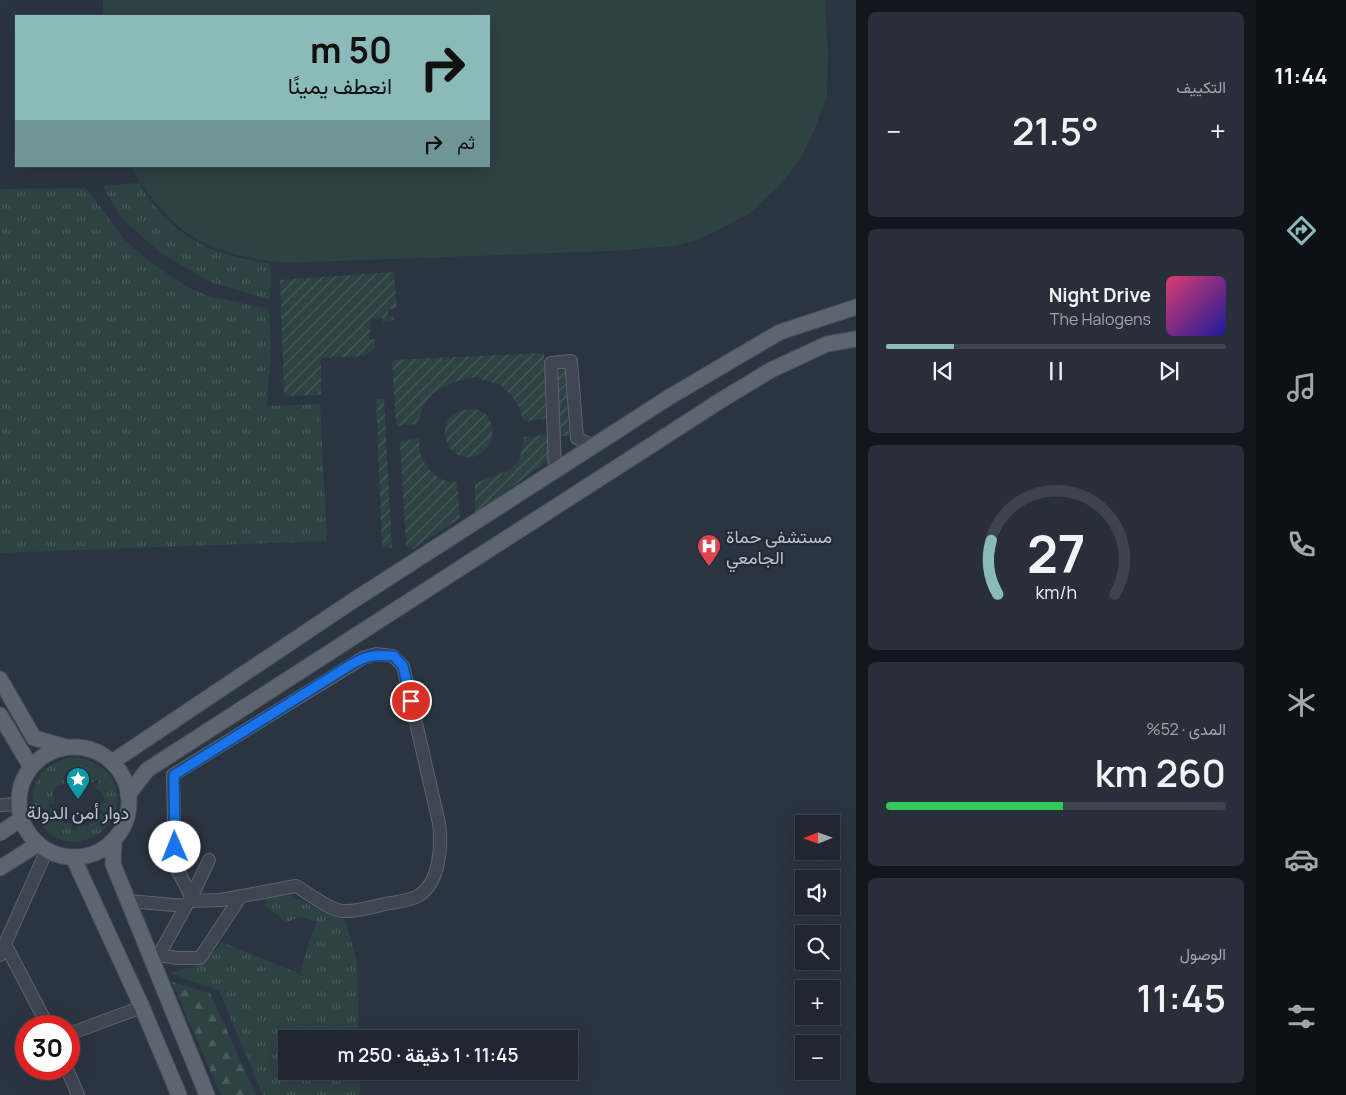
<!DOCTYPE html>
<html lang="ar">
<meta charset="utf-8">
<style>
:root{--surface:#202731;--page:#282f39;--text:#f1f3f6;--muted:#a2a5ab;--line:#3d444d;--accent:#8bbbb9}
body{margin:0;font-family:Manrope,Vazirmatn,sans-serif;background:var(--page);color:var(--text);direction:rtl;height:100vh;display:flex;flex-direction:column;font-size:19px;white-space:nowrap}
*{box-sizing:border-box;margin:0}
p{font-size:16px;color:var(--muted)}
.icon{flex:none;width:28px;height:28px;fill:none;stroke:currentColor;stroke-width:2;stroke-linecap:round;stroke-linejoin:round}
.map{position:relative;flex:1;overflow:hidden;direction:ltr}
.sheet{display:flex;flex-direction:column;gap:12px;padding:12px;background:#12151b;width:400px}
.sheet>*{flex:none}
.hud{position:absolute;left:15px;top:15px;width:475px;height:152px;border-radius:0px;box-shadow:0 5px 20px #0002,0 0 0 1px var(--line);direction:rtl;background:#8bbbb9;color:#111;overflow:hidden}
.needle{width:32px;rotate:269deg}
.buttons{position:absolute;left:795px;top:815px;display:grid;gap:10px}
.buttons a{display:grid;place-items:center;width:45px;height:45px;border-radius:0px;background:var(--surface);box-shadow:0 5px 20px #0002,0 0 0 1px var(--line);font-size:25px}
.speed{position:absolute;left:15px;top:1015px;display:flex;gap:10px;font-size:25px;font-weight:700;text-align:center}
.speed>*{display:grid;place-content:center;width:65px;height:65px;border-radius:50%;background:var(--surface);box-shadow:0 5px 20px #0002,0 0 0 1px var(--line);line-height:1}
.speed .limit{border:8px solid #d22;background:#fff;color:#111}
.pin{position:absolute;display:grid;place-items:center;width:42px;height:42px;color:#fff;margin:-21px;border:2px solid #fff;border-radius:50%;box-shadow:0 1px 5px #0007}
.me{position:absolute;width:55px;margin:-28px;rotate:359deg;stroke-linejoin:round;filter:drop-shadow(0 0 4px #0008)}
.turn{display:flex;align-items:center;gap:18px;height:105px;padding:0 15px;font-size:22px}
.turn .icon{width:65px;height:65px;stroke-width:2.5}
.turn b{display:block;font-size:35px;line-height:42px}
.then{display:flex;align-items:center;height:48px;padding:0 15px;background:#0003;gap:10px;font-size:19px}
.big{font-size:38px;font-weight:600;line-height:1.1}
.sheet .card{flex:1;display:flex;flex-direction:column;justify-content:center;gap:8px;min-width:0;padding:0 18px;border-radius:8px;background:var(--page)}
.sheet .dial{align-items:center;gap:0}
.dial svg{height:130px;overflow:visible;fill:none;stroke:var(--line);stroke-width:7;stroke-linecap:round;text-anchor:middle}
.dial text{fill:var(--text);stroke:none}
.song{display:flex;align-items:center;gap:15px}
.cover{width:60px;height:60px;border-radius:8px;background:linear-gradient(135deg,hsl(340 70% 55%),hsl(240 70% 35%))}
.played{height:5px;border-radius:2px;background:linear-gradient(90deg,var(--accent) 20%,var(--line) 20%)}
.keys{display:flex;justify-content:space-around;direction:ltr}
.heat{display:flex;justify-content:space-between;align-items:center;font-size:28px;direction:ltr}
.charge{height:8px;border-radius:4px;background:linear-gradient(90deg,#34c759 52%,var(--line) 0)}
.trip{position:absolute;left:278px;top:1030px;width:300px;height:50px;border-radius:0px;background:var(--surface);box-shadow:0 5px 20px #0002,0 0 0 1px var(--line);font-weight:600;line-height:50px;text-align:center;direction:rtl}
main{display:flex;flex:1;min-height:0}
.tabs{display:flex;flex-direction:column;width:90px;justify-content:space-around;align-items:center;background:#0d1014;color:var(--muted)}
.tabs .icon{width:35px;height:35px}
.tabs .selected{color:var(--accent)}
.tabs b{font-size:22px;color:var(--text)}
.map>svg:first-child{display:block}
</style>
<main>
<nav class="tabs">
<b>11:44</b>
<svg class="icon selected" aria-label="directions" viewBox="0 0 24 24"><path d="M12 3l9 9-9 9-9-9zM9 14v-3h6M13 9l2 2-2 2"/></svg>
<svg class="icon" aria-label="music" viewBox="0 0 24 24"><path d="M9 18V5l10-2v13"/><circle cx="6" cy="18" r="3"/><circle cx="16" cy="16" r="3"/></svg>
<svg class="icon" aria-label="phone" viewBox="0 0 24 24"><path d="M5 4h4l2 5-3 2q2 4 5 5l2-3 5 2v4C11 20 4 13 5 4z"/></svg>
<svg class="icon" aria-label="climate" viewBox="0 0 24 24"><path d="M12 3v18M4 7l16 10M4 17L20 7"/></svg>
<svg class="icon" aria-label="car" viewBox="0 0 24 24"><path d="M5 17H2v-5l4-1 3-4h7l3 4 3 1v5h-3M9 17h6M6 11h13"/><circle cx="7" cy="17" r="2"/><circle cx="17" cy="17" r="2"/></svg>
<svg class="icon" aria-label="filters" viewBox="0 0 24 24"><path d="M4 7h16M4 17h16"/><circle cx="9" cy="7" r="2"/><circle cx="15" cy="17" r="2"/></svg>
</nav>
<section class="sheet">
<div class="card"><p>التكييف</p>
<div class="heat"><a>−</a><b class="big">21.5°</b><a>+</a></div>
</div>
<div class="card">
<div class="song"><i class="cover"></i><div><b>Night Drive</b><p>The Halogens</p></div></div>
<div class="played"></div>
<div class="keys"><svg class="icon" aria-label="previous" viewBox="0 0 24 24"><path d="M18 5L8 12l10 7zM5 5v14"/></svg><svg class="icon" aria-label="pause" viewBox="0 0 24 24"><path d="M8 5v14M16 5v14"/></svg><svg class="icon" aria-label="next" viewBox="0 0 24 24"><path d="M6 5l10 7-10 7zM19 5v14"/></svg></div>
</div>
<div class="card dial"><svg viewBox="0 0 100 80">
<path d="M14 69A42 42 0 1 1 86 69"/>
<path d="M14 69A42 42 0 0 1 10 36" stroke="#8bbbb9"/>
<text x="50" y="56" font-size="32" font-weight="700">27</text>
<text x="50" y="72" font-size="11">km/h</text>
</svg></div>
<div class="card"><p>المدى · 52%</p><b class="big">260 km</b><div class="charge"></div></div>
<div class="card"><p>الوصول</p><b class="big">11:45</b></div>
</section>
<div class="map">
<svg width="856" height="1095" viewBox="0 0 856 1095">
<defs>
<pattern id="grass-tufts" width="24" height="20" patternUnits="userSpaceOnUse" patternTransform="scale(1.25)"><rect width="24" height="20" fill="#2e4143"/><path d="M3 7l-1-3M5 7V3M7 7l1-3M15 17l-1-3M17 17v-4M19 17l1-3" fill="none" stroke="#4a5b5d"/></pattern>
<pattern id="forest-firs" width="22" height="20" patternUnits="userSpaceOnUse" patternTransform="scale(1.25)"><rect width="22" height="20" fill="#2e4143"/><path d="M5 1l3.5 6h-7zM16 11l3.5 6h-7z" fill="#4a5b5d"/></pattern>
<pattern id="garden-furrows" width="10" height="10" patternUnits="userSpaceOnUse" patternTransform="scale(1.25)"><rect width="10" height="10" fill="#2e4143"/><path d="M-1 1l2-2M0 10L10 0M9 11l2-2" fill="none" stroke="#4a5b5d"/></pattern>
</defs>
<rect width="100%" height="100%" fill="#2b3441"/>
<g fill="url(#grass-tufts)" fill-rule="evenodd">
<path d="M140,183C146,196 154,206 164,217C198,250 226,256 271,264L270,300L210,282L161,253L121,218L103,186Z"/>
<polygon points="86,188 125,240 152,263 187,287 209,296 269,309 271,347 267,406 320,404 327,541 0,553 0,189"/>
<path d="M76,757C106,762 124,783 115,814C111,826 100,835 88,839C31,858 5,765 76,757ZM66,774L70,780L74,776L80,774L89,777L92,783L96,779L99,782L95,787C103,792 109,799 99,807V809L102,810L103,814L97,813L94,821L87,826L77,824L76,830L72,829V823C61,826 56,819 57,808H49V804L55,803C53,796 51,791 58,785L65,784L63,777Z"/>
<polygon points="267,896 291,896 345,920 357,961 359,1039 286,1039 286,1071 360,1071 360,1095 263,1095 219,991 170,973 202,964 222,942 300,974 309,941 317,922 301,917 287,922 264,906"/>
</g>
<polygon fill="url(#forest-firs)" points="172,982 210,993 256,1095 221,1095"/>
<g fill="url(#garden-furrows)">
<polygon points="394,272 397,308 388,310 388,317 394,315 394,320 383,323 382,317 371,318 369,339 375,339 375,348 364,356 321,358 321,395 284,396 280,280"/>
<polygon points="544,353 546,419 523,421 520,409 511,395 500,385 475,377 454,382 433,393 423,407 417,424 396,426 392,360"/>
<polygon points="565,369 569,436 560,436 556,371"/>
<polygon points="376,399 384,399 392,548 382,547"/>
<path d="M469,409C505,408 497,463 463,457C446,454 439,428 451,416C456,412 463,410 469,409Z"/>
<path d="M547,435L548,461L475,514V483C503,472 522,473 524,437Z"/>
<path d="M420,438C415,459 435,484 457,482L460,518L413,549L406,546L400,442Z"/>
</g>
<path fill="#2e4143" d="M103,0H825L828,52L827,96L813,133L800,160L779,186L750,213L713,233L691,242L673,246L612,251L285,263C228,256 188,246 152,198C144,188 136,178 131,166H489V16H103Z"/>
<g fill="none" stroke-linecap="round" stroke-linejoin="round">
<g stroke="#5d646e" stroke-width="14">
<g id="minor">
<polyline points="555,470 551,363 571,361 577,438 593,446"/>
<polyline points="0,805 19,804"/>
<polyline points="128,901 186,906 154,964"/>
<path d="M189,901L221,900L296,886C308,893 329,910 343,911C356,912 372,907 385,904C395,902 409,901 418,896C440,883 442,846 439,823L403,666L393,656L376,654L363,658L173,775L175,865L191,896"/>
<polyline points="189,902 209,860"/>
<polyline points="5,944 48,1026"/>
<polyline points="0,955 47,850"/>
<polyline points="159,955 177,958 200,958 241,896"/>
<polyline points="69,1034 142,1007"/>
<polyline points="67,1069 78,1095"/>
</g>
</g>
<g stroke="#484f5a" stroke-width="17">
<g id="major">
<polyline points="0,679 34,738 66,747"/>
<polyline points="0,715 31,767"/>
<circle cx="74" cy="802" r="55"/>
<polyline points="112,762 351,602 671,396 780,332 856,307"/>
<polyline points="128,795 147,770 723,399 771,370 827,344 856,339"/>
<polyline points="0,833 21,819"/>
<polyline points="114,840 113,864 207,1095"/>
<polyline points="73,857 142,1007 179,1095"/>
<polyline points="0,868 38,844"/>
</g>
</g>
<use href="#minor" stroke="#3f4651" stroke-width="12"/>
<use href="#major" stroke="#5d6571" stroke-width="15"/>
</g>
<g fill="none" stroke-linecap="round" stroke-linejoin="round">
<g stroke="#114b97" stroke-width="12">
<path id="route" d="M175,847L174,775L347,667C365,656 373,654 394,656L403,666L411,701"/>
</g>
<use href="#route" stroke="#1a73e8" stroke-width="9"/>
</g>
<defs>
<g id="hospital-pin" transform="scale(1.25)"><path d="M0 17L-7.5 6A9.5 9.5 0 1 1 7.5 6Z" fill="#e0444e" stroke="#232b36"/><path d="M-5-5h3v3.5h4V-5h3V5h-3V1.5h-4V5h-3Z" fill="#fff"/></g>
<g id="sight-pin" transform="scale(1.25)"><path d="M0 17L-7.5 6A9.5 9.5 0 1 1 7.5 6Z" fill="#0f9aa8" stroke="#232b36"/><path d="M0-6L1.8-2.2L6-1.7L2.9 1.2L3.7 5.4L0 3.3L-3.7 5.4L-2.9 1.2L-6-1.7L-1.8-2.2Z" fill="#fff"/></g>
</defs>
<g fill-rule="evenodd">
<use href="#hospital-pin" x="709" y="546"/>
<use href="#sight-pin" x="78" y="779"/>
</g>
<g text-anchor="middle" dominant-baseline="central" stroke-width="4.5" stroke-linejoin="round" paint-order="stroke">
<g font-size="18" fill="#bcc1cb" stroke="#232b36" text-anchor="start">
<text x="726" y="536">مستشفى حماة<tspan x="726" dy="21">الجامعي</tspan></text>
<text x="78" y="812" text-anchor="middle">دوار أمن الدولة</text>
</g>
</g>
</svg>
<div class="buttons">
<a><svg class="needle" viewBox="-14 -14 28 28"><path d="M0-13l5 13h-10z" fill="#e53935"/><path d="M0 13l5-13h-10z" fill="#a2a5ab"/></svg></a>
<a><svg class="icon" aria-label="sound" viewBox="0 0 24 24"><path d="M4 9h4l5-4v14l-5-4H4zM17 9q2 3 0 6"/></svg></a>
<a><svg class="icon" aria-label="search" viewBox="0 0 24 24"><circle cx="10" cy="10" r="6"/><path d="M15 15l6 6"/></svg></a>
<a>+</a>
<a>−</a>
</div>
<div class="speed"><div class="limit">30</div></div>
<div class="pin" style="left:411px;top:701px;background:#d93025"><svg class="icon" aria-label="arrive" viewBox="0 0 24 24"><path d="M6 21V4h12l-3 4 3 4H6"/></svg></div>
<svg class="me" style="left:175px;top:847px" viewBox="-20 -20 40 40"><circle r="19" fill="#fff"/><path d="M0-13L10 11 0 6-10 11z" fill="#1a73e8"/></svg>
<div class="trip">11:45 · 1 دقيقة · 250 m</div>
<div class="hud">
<div class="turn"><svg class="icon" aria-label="right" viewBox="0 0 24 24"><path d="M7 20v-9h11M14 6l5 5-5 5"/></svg><div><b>50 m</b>انعطف يمينًا</div></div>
<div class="then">ثم<svg class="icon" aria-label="right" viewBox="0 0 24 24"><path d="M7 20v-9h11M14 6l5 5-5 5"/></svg></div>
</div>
</div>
</main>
